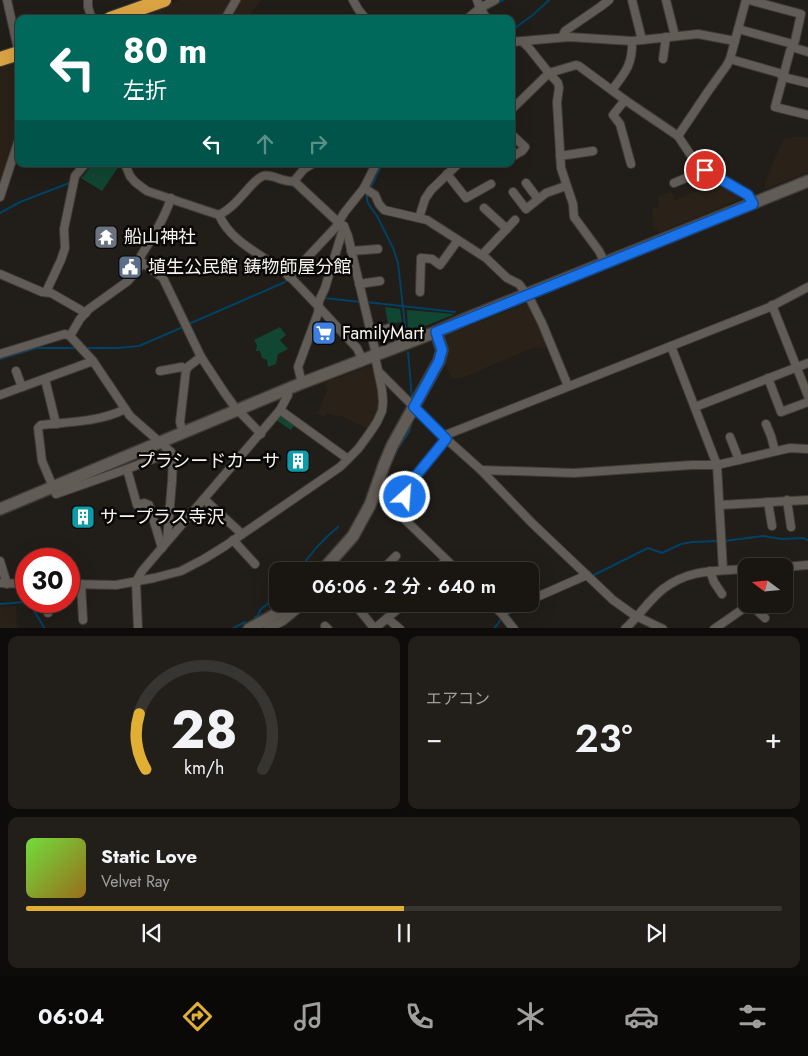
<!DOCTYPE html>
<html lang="ja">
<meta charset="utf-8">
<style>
:root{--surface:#191612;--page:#221f1b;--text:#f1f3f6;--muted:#9f9f9f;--line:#373532;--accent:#e1af34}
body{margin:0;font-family:Jost,"Noto Sans JP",sans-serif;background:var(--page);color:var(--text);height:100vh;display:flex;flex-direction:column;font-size:19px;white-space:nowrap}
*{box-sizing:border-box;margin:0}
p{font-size:16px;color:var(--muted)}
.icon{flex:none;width:28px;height:28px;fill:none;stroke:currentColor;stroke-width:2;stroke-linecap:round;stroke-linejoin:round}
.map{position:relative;height:628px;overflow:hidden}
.sheet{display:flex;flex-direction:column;gap:8px;padding:8px;background:#0e0c0a;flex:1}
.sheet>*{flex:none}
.hud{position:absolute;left:15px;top:15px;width:500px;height:152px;border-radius:10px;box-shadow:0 5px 20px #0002,0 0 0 1px var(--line);background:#00695c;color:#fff;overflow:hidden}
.needle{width:32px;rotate:286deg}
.tools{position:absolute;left:738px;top:558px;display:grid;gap:10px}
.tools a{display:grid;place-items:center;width:55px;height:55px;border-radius:10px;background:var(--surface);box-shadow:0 5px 20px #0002,0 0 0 1px var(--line);font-size:25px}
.speed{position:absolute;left:15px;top:548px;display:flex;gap:10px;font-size:25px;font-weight:700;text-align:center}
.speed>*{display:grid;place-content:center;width:65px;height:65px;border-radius:50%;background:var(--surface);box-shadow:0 5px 20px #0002,0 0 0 1px var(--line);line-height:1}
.speed .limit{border:8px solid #d22;background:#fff;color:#111}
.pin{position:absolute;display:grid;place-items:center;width:42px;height:42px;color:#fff;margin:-21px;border:2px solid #fff;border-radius:50%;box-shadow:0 1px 5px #0007}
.me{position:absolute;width:55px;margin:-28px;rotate:26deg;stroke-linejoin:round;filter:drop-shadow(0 0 4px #0008)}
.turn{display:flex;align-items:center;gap:18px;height:105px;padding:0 25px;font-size:22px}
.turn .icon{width:65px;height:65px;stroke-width:2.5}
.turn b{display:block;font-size:35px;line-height:42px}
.lanes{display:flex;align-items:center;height:48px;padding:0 25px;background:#0003;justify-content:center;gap:25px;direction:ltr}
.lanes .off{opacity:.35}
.big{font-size:38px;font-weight:600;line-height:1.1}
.sheet .tile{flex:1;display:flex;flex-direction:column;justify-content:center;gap:8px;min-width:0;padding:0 18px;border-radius:10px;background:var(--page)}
.sheet .dial{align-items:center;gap:0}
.dial svg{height:130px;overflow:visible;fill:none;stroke:var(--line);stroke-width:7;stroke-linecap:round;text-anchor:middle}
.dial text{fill:var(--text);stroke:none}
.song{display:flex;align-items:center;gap:15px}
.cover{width:60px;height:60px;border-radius:8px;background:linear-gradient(135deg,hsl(100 70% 55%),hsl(40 70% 35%))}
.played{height:5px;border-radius:2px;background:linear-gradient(90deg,var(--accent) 50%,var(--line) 50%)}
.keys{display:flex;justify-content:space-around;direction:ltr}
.heat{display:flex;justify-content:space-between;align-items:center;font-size:28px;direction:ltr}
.sheet .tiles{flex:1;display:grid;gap:8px;grid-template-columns:1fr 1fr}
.tile:last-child{grid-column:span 2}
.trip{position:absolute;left:269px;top:562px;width:270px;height:50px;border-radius:10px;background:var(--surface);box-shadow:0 5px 20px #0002,0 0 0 1px var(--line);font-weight:600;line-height:50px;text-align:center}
.menu{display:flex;height:80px;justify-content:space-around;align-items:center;background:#0a0907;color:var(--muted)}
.menu .icon{width:35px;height:35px}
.menu .active{color:var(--accent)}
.menu b{font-size:22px;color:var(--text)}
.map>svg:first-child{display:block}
</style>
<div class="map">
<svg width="808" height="629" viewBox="0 0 808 629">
<rect width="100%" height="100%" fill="#211d18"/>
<g fill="#2a2218">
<polygon points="181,0 233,0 222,19 147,19 154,10"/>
<polygon points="238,0 261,0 247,19 228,19"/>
<polygon points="16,60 19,75 19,129 0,189 0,66"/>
<polygon points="794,137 808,137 808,172 765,189 765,182 783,139"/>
<polygon points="720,182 746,197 658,233 657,229 653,229 652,208 658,208 659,196 672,192 675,200"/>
<polygon points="529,302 549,346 542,348 534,347 462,378 456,379 452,378 444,362 447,356 447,347 444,336"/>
<polygon points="370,366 375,372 380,402 380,410 370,430 339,415 337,417 327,413 324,417 315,413 319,411 327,391 324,383"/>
<polygon points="16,606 17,628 0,628 0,607"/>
</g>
<g fill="#114633">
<polygon points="92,164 118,164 119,166 102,191 81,178 85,174"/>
<polygon points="385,307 400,309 402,322 388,324"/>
<polygon points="407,310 455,314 408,333"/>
<polygon points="280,327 286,335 280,340 288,349 278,354 276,364 268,367 267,360 262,358 260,351 256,351 257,345 254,340"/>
<polygon points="280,415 282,415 295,424 291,430 276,420"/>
</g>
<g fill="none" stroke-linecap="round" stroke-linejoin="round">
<g stroke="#004265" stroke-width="2">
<polyline points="486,10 503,0"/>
<polyline points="473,19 482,13"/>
<polyline points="511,31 534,14 549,0"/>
<polyline points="370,189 382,164"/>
<polyline points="250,192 262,180 266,179 292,186 294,184"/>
<polyline points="367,193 367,200 369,205 377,216 393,248 398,263 406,334"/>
<polyline points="0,213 20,202 72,182"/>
<polyline points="324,298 361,302"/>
<polyline points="366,302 455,312"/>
<polyline points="189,324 285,282"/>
<polyline points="88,348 118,348 139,346 183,327"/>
<polyline points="408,352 412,399"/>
<polyline points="0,359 37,348 74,348"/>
<polyline points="396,451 409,432 412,420"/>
<polyline points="374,509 383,493 388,469"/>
<polyline points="724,541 763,536 782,539 803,538 808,540"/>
<path d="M299,571C310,553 321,541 338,527"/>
<polyline points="592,576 648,548 662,553 681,544 692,542 719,541"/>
<polyline points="0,604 25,602 30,604 45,629"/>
<polyline points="506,615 533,603"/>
<polyline points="255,617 258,616 260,610 278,595"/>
<polyline points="232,629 245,622"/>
<polyline points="494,629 502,618"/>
</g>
<g stroke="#3f3b38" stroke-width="10">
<g id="street">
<polyline points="7,0 19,54"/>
<polyline points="88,0 88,7 92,19"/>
<polyline points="353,0 358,9 366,19"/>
<polyline points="477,0 480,8 487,19"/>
<polyline points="632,0 642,40"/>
<polyline points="666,0 675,36"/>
<polyline points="749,0 801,14 795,41 790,51 775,107 808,115"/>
<polyline points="225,19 236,0"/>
<polyline points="467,19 480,8 495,0"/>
<polyline points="738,29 789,43 795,48 808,52"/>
<polyline points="562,37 565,31 600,7 609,0"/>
<polyline points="522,41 529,48 549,73 576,65 579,66 625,100 678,136 696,163 702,168 748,195 753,204"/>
<polyline points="511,42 569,37 632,41 698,34 735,41"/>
<polyline points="663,59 666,37"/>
<polyline points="730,59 779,73 783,77 808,83"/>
<path d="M612,90C625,73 633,64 632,41"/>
<polyline points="625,100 613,115 620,124 631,164"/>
<polyline points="511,110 549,73 558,83 559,88 557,102 561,168 573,204 574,217 599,251 605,263"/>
<polyline points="511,134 525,147 522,151 511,157"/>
<polyline points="678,136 709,90 727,65 730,59 746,0"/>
<polyline points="560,156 593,151"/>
<path d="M125,164L130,176L135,182L147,191L219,215C233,246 268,256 291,278C314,301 335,325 357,348L363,361"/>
<polyline points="447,174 466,198 491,184"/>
<polyline points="526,183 538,199"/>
<polyline points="674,183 705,170"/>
<polyline points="364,188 376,164"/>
<polyline points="513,192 526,209 546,193 566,186"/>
<polyline points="0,197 19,139"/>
<polyline points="484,208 507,229"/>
<path d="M219,215C231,209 239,199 248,189C252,185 257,178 263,176C272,173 283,183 294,181L304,169L312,164"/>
<polyline points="419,218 425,199 431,190 458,164"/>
<polyline points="351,251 378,249"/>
<polyline points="482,255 515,220"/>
<polyline points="143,263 163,278 201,357 189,366 186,370 180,422 183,433"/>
<polyline points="0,274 42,292 51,293 86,313"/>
<polyline points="289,277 336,227 344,213 364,188 375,195 379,204 384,210 427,220 486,258 507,278 519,284 530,299 542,323 568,386"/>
<polyline points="359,284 380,281"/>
<polyline points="46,292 61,260 65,248 64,229 75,176 85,164"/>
<polyline points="420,292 421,258 432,259 440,265 458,240"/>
<polyline points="772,305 808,396"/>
<polyline points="371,333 389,328"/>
<path d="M70,336L80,319L89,309L128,281L143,263L139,259C151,239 164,220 171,198"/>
<polyline points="671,346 717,465 723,570"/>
<polyline points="0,354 65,334 70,336 93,361 130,416 171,452 173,457 172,481 167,541"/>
<polyline points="201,357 224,392 234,406 261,434"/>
<polyline points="16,371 22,387"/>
<polyline points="160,371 182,367 186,370"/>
<polyline points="378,371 443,436 481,470 532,523 613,600 634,615 663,629"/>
<polyline points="768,378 781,412 808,402"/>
<polyline points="45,379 56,424"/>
<polyline points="302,383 298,367 318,313 319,301 325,288 344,226"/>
<polyline points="0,395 93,361"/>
<polyline points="695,407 808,363"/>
<path d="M125,409C100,422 69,422 41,425L38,428L42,461L56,494L127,469L171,452"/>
<polyline points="280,410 348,459"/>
<polyline points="766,424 771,436 775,451"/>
<polyline points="443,436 770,307 808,287"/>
<polyline points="730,437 739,460"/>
<polyline points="446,439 405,488 404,490 405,497 395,510 458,571"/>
<polyline points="127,469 137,505 144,503 149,505 162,548"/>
<polyline points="481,470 574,473 692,465 717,465 777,451 790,448 808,449"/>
<polyline points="204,499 242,534"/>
<polyline points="787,500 791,527"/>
<polyline points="768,502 772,526"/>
<polyline points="720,505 808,500"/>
<polyline points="233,540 255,564"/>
<polyline points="0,561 7,584"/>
<polyline points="784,567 808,565"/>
<polyline points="381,571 396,556"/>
<polyline points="435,571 446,560"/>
<polyline points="710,571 714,582 722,594"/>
<polyline points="0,583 26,584"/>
<polyline points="69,584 116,585 154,578 181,571 204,559 225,546 340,467 358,449 369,434 377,422 382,411 383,402 382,390 376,361 375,350 348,236 344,226 339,223 294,181"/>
<polyline points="81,584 83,620"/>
<polyline points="530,600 587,575"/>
<polyline points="48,601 48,613"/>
<polyline points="492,604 502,614 514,629"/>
<polyline points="750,604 765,618"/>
<polyline points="357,607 374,628"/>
<polyline points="501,612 521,604"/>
<polyline points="387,618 400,629"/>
<polyline points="325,626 328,629"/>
<polyline points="138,629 136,582 142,571 280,410 288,395 287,389"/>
<polyline points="268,629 283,621 304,604"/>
<polyline points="374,629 404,604"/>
<path d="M625,629C639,616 649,600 663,589C689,569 716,571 746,569"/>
<polyline points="714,629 750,604"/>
</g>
</g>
<g stroke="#3f3b38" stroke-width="14">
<g id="secondary">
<polyline points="0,509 302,383 436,332 470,317 808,181"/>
<polyline points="322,571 353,536 370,505 384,465 392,446 439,361 442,350 436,332"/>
<polyline points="249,629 280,612 290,604"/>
</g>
</g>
<g stroke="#3f3b38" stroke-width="16">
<g id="highway">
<polyline points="110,19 164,0"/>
<polyline points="0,59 19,53"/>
</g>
</g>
<use href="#street" stroke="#615c55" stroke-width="8"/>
<use href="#secondary" stroke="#615c55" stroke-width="11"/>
<use href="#highway" stroke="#dba443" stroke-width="14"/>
</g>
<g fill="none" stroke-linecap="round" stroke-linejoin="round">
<g stroke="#114b97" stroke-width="12">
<polyline id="route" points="405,497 404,490 406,488 446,439 414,407 439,361 442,350 436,332 753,204 748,195 705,170"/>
</g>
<use href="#route" stroke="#1a73e8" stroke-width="9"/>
</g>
<defs>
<g id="temple-square" transform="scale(1.25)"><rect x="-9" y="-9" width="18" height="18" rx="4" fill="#6b7280" stroke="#090806"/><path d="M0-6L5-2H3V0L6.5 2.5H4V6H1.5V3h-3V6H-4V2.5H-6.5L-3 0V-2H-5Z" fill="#fff"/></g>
<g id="civic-square" transform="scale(1.25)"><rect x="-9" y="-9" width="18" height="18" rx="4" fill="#5c6f8a" stroke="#090806"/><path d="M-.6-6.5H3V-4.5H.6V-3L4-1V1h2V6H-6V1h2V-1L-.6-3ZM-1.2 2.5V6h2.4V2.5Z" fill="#fff"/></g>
<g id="supermarket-square" transform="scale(1.25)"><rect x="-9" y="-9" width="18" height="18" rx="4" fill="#3f7fe0" stroke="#090806"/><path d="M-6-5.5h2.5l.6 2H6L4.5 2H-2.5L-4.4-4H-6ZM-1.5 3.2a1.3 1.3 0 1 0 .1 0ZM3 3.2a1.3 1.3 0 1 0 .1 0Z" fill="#fff"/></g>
<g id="building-square" transform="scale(1.25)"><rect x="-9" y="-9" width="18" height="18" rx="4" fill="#0f9aa8" stroke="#090806"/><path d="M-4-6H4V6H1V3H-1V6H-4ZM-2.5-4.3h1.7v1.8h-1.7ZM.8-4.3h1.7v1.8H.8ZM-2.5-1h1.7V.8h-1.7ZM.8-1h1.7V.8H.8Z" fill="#fff"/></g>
</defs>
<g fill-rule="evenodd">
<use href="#temple-square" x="106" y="237"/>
<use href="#civic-square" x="130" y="267"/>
<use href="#supermarket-square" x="324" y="333"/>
<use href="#building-square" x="298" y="461"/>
<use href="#building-square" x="83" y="517"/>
</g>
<g text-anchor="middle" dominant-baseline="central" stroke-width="5" stroke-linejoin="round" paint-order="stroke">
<g font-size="18" fill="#f7f4f0" stroke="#090806" text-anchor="start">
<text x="124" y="237">船山神社</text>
<text x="148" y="267">埴生公民館 鋳物師屋分館</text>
<text x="342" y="333">FamilyMart</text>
<text x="280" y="461" text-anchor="end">プラシードカーサ</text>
<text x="100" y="517">サープラス寺沢</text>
</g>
</g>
</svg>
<div class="tools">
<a><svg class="needle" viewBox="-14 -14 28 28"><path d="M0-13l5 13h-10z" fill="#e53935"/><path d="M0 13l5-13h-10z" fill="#9f9f9f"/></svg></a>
</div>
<div class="speed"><div class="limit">30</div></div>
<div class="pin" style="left:705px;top:170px;background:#d93025"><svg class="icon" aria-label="arrive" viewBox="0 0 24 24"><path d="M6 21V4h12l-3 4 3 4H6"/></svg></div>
<svg class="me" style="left:405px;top:497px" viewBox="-20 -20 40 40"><circle r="17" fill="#1a73e8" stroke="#fff" stroke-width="3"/><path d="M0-11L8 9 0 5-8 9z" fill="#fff"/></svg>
<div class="trip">06:06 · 2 分 · 640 m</div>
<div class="hud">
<div class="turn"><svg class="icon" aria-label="left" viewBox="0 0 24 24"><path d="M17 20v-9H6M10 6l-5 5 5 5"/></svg><div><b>80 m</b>左折</div></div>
<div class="lanes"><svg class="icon" aria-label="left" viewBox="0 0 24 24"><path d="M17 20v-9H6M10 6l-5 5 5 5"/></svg><svg class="icon off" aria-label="ahead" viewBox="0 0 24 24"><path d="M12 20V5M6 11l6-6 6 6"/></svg><svg class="icon off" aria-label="right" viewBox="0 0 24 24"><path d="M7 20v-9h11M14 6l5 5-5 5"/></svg></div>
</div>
</div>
<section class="sheet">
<div class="tiles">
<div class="tile dial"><svg viewBox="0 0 100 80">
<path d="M14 69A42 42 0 1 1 86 69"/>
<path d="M14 69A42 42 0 0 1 10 35" stroke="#e1af34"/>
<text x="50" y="56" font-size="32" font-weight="700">28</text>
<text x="50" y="72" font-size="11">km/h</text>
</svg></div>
<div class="tile"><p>エアコン</p>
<div class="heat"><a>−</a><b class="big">23°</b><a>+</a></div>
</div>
<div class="tile">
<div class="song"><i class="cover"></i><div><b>Static Love</b><p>Velvet Ray</p></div></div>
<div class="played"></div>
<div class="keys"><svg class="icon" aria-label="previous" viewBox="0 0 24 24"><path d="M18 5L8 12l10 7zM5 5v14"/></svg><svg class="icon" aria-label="pause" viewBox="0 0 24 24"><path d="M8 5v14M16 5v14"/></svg><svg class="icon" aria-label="next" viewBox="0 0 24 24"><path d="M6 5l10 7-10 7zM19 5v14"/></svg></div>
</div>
</div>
</section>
<nav class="menu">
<b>06:04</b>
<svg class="icon active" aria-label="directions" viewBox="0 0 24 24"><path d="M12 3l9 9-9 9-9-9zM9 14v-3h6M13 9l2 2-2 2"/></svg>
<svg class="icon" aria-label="music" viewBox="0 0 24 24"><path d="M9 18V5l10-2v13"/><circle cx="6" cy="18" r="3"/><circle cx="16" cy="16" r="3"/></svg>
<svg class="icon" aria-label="phone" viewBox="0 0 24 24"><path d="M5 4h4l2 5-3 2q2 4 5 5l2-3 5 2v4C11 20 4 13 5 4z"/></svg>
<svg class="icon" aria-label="climate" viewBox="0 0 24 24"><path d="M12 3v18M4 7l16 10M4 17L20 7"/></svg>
<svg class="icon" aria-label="car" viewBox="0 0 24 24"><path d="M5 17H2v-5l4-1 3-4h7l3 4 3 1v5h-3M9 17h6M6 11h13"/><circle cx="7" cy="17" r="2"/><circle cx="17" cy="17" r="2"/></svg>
<svg class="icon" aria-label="filters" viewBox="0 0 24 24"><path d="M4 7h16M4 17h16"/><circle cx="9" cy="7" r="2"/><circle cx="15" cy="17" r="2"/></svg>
</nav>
